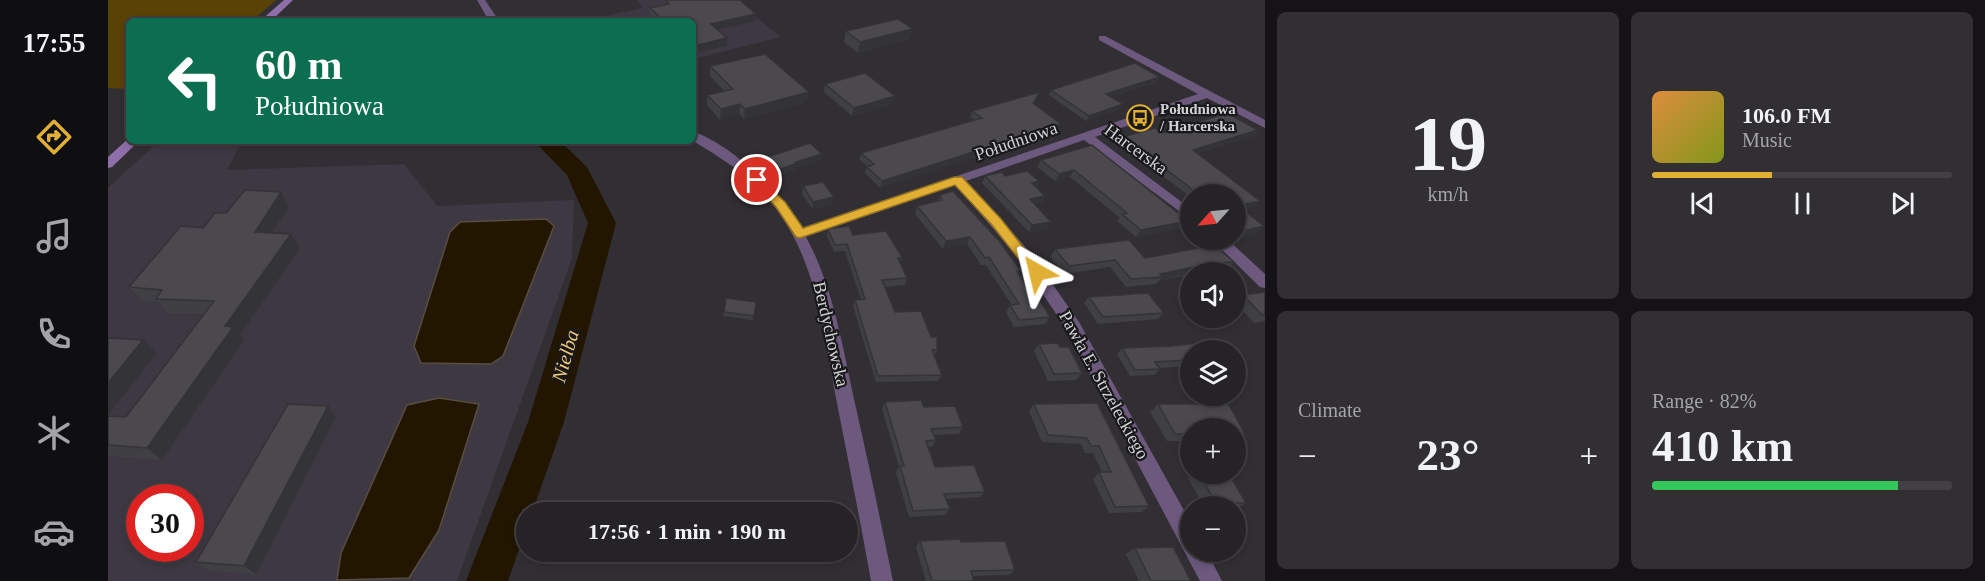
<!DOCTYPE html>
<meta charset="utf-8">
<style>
:root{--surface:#262327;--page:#322f33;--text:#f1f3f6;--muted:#a4a4a7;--line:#424044;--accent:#e1af34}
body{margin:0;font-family:"Times New Roman",serif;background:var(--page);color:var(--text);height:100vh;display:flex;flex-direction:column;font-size:22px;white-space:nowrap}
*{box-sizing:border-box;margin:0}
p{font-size:20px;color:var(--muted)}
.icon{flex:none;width:33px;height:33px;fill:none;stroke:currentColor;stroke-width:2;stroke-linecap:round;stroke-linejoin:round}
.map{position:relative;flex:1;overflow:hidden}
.side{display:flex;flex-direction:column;gap:12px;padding:12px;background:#151315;width:720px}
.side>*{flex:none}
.top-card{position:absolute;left:18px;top:18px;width:570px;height:126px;border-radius:9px;box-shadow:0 3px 9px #0003,0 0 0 2px var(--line);background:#0b6e4f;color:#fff;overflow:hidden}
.needle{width:39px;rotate:243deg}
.fabs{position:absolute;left:1072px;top:184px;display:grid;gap:12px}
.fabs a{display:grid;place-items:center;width:66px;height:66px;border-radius:50%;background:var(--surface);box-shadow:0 3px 9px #0003,0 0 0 2px var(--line);font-size:30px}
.speed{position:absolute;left:18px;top:484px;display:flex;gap:12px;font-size:30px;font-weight:700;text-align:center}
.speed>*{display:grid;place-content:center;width:78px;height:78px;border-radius:50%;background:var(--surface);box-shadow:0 3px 9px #0003,0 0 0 2px var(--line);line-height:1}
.speed .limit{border:9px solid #d22;background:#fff;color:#111}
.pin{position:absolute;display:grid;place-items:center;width:51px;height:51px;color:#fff;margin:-26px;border:3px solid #fff;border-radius:50%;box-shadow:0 2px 6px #0007}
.me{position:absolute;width:66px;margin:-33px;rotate:323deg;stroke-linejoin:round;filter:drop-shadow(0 0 4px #0008)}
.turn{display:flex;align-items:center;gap:21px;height:126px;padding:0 30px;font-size:27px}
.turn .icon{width:78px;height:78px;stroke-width:2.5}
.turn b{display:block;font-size:42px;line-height:51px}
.big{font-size:45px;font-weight:700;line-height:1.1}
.side .tile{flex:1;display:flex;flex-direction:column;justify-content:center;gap:9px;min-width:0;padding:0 21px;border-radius:9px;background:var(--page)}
.side .dial{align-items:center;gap:0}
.dial b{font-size:78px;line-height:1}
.song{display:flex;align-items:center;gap:18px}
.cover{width:72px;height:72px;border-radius:9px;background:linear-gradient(135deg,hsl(30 70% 55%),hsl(70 70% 35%))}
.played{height:6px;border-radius:3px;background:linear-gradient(90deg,var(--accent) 40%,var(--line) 40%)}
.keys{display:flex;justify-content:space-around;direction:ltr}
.heat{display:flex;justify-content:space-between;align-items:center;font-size:33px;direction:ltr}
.charge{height:9px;border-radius:4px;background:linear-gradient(90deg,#34c759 82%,var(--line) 0)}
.side .tiles{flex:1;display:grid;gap:12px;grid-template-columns:repeat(2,1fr)}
.trip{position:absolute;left:408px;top:502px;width:342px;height:60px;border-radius:30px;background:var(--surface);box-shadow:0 3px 9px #0003,0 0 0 2px var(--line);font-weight:700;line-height:60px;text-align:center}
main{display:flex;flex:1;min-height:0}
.tabs{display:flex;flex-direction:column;width:108px;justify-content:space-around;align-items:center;background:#0f0e10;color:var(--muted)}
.tabs .icon{width:42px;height:42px}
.tabs .on{color:var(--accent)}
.tabs b{font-size:27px;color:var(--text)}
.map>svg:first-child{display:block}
</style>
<main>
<nav class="tabs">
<b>17:55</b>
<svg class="icon on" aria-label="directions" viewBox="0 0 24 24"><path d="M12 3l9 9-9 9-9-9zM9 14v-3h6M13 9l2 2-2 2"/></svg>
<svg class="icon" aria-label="music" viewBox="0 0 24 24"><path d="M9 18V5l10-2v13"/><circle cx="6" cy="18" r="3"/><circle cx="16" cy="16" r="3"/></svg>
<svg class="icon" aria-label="phone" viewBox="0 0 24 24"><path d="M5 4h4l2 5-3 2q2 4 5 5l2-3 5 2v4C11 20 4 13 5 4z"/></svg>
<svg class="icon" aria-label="climate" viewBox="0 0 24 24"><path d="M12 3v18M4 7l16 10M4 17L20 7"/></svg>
<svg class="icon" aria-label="car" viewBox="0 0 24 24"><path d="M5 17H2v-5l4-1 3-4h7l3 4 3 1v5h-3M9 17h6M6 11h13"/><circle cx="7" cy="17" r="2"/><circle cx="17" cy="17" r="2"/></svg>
</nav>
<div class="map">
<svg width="1157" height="581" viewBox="0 0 1157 581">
<rect width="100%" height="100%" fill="#322f34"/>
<g fill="#3d3842" fill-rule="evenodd">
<polygon points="529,0 627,0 673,37 585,59 585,21 471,21 535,8"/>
<path d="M51,141H134L119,170L296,164L329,206L466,200L464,258L349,581H0V188ZM32,498H82V549H32Z"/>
</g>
<polygon fill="#594206" points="0,0 168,0 144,21 21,21 21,89 0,88"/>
<g fill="#221600" stroke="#574e40" stroke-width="1.5">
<polygon points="438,219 446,226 395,356 383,364 313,363 306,346 342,232 352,222"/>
<polygon points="331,398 371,404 331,530 301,578 229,580 233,553 299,405"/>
</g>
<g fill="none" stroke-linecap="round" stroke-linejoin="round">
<polygon fill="#221600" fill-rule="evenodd" points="426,141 452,141 479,167 508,223 456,422 424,513 418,513 418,529 400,581 358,581 420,422 480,223 459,175"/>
<g fill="#6d597e" fill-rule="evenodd">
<polygon points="991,36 997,36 1157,120 1157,128 1099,98 987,137 1083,209 1083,220 976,140 858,181 922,252 971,322 1083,523 1083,552 1099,552 1114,581 1092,581 959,330 912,260 848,185 697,237 692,239 685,234 687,231 1090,94 991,40"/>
<polygon points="1104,240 1120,240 1157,274 1157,288 1152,287"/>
</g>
<g fill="#6d597e" fill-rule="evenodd">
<polygon points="369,0 377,0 391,21 381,21"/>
<path d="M585,132C603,137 625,153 639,165C718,231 727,313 748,408C761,465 773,523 785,581H763C752,520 740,459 728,398C717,337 709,269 674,217C652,183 619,161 585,141Z"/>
</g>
<g fill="#8e6faa" fill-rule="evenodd">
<polygon points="176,0 185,0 163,21 152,21"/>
<polygon points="21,138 21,141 31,141 4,167 0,168 0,157"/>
</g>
</g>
<g fill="#403f43">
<polygon points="558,0 648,21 609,29 619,46 586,53 585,21 549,21 542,14 542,8 558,4"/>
<polygon points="805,29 802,39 750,53 736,42 738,31"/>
<polygon points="602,66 699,102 636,119 631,114 612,120 599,105 599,95 616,91 602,76"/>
<polygon points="1052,77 1049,82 1002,97 1012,109 978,121 941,95 943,90"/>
<polygon points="717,84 787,96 784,104 744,116 716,92"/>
<polygon points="932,92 926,104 950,130 772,188 757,173 759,166 751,159 753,153 866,120 862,117 864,111"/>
<polygon points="1150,130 1146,136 1089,153 1152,201 1147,207 1128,195 1083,195 1083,197 1011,143 1015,137 1055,133"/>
<polygon points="984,145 1080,221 1074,228 1028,237 1009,221 1012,218 962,177 947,181 929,167 933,160"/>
<polygon points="651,160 713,160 689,167 688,169 672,175 670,173 655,177 651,167"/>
<polygon points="877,176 897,176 931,181 928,187 937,196 934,202 926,204 939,229 921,232 874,183"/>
<polygon points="695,186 724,205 704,209 694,194"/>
<polygon points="832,195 913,271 911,274 926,299 942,317 937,324 906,327 898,312 903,304 878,265 873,265 859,244 835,249 807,214 809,206 829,202"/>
<polygon points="181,206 165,233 183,234 192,248 132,335 136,340 54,460 0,456 0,416 18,417 96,314 60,313 51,302 34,301 21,287 95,228 118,213"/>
<polygon points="1128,214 1156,226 1149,234 1132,238 1128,234"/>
<polygon points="720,229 745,235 794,257 792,263 799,278 797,285 777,287 787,312 823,337 829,350 826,357 834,375 830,381 768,382 745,306 747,300 753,299 737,251 726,252 719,236"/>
<polygon points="947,249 1037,258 1126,262 1119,270 1098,271 1051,281 1048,284 1018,287 1002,267 956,274 942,257"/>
<polygon points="1157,292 1157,321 1146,323 1128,303 1128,302 1135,295"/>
<polygon points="981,297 1056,313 1050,319 990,324 976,303"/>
<polygon points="648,302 645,320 615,316 616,312"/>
<polygon points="931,344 952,347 974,373 968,380 940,381 926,351"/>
<polygon points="1014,348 1083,351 1083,366 1051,368 1052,369 1046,375 1022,376 1009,354"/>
<polygon points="1100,397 1137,434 1128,441 1128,429 1083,429 1083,441 1059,441 1042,412 1050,404 1092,404"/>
<polygon points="777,402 816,407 855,427 851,434 826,435 828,440 824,447 820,447 827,467 877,492 872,497 838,499 842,509 837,515 801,517 788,472 791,467 774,409"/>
<polygon points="989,403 1041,506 1034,512 1001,513 985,479 991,472 994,472 985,453 977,453 973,444 934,442 921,411 926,404"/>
<polygon points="220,406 228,417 148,574 102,571 88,562"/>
<polygon points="1085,474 1121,474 1138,503 1128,509 1128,507 1097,507 1080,478"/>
<polygon points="812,541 853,542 907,570 901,575 864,576 866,581 818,581 808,547"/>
<polygon points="1027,548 1083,581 1031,581 1018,554"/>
</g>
<g fill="#343337">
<polygon points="648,14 648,21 603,31 603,24"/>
<polygon points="805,29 802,39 750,53 752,42"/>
<polygon points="619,38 619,46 586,53 586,46"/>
<polygon points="1052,77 1049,82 995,99 998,94"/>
<polygon points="701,92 699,102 636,119 637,109"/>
<polygon points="787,96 784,104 744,116 746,108"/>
<polygon points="632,104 631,114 612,120 613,109"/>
<polygon points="1015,104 1012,109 978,121 981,116"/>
<polygon points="953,124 950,130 772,188 774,181"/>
<polygon points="1150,130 1146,136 1081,155 1085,150"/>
<polygon points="714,154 713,160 689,167 688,169 672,175 673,169 688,162"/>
<polygon points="671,167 670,173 655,177 656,171"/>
<polygon points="966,170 962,177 947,181 951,174"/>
<polygon points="931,181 928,188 924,183"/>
<polygon points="173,192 181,206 156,246 147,232"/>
<polygon points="937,196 934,202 919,206 922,199"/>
<polygon points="726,197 724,205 704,209 705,202"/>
<polygon points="1152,201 1147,207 1128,211 1128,206"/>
<polygon points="1080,221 1074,228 1028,237 1033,230"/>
<polygon points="943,222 939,229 921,232 924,225"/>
<polygon points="1156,226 1149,234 1132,238 1139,230"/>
<polygon points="183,234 192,248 132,335 136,340 54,460 39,448 117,326"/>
<polygon points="862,237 859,244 835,249 838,241"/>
<polygon points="1104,263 1098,271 1083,273 1051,281 1054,277 1052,274"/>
<polygon points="35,340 49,353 0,415 0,383"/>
<polygon points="220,406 228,417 148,574 136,566"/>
</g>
<g fill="#4b494e" stroke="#343337" stroke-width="1.5">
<polygon points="558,0 632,0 648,14 603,24 619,38 586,46 585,21 556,21 542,8 561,4"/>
<polygon points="790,19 805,29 752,42 738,31"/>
<polygon points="657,54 701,92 637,109 632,104 613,109 599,95 625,89 602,66"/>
<polygon points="1027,63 1052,77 998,94 1015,104 981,116 943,90"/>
<polygon points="757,73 787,96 746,108 717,84"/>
<polygon points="932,92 925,103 953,124 774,181 759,167 766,164 753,153 874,118 864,111"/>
<polygon points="1119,113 1150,130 1085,150 1152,201 1128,206 1128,195 1092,195 1015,137 1047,128 1055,133"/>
<polygon points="702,143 714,154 688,162 689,163 673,169 671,167 656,171 651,160"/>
<polygon points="984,145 1080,221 1033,230 1014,214 1019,213 966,170 951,174 933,160"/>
<polygon points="919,171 931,181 924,183 937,196 922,199 943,222 924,225 877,176 894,172 897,176"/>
<polygon points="715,182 726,197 705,202 695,186"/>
<polygon points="137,190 173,192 147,232 183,234 117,326 125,327 39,448 0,445 0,416 18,417 106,301 48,299 54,290 21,287 73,226 95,228 107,213 118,213"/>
<polygon points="845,191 892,242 913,271 909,271 926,299 931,299 942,317 911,320 902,305 911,304 881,257 877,258 862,237 838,241 809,206 834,200 832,195"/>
<polygon points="1138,212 1156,226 1139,230 1128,221 1128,214"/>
<polygon points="741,226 745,235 778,231 794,257 790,258 799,278 774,280 787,312 813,311 823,337 829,337 829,350 824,350 834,375 770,376 747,300 757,299 739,244 727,245 720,229"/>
<polygon points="1021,240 1037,258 1107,245 1126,262 1104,263 1052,274 1054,277 1023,279 1007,260 961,266 947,249"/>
<polygon points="1157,292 1157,314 1154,315 1135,295"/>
<polygon points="1040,293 1056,313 995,317 981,297"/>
<polygon points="618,298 648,302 646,316 616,312"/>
<polygon points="0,338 35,340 0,383"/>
<polygon points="950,343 952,347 961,347 974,373 946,374 931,344"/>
<polygon points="1089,343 1094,351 1083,351 1083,360 1047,362 1052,369 1027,370 1014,348 1064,346"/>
<polygon points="1116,396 1137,434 1128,434 1128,429 1083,429 1083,434 1067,434 1050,404 1104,404 1100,397"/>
<polygon points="813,400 816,407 847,406 855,427 823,429 828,440 818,441 827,467 866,465 877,492 836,494 842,509 805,511 792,466 796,466 777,402"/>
<polygon points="989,403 1041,506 1007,507 991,472 1003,472 991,446 983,446 979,438 940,435 926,404"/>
<polygon points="180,404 220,406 136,566 88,562"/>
<polygon points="1091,474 1121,474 1138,503 1108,503"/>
<polygon points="852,539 853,542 897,541 907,570 863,571 866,581 824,581 812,541"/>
<polygon points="1065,547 1083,581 1043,581 1027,548"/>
</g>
<polygon fill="#e1af34" stroke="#927222" stroke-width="1.5" points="649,176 677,202 695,228 846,177 854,177 893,219 935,272 933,276 924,276 884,225 847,185 692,238 688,237 668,207 645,182 643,180"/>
<defs>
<g id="bus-ring" transform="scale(1.35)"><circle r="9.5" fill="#19181a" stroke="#e1af34" stroke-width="1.5"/><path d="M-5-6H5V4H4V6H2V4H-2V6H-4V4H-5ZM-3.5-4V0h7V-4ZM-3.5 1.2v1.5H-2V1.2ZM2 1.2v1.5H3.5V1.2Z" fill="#e1af34"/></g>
</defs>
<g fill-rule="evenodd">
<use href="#bus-ring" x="1032" y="118"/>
</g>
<g text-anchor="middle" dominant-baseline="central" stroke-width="4.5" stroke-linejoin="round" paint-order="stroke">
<g font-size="15" font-weight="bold" fill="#d2d1d4" stroke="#19181a" text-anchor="start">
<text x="1052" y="109">Południowa<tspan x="1052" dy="17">/ Harcerska</tspan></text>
</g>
<g font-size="18" fill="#d2d1d4" stroke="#19181a">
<text transform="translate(908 141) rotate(-19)">Południowa</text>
<text transform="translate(1028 149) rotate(36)">Harcerska</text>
<text transform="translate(723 334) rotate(77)">Berdychowska</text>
<text transform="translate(996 385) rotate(61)">Pawła E. Strzeleckiego</text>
</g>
<g font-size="20" font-style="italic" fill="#f2cc7b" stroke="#19181a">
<text transform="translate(457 356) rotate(-74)">Nielba</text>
</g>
</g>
</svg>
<div class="fabs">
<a><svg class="needle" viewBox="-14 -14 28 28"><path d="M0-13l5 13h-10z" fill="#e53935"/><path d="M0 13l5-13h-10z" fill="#a4a4a7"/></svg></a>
<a><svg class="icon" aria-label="sound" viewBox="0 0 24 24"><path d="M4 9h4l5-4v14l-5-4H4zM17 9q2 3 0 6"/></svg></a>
<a><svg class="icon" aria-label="layers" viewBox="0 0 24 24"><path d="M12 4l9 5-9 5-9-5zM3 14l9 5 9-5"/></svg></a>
<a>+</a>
<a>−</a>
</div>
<div class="speed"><div class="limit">30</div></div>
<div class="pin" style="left:649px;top:180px;background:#d93025"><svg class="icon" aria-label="arrive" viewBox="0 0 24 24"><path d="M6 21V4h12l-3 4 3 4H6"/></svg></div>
<svg class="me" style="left:929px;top:272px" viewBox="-20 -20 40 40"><path d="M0-17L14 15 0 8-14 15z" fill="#e1af34" stroke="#fff" stroke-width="4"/></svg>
<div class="trip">17:56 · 1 min · 190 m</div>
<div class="top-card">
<div class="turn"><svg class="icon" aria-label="left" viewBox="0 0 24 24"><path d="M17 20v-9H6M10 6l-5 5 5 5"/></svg><div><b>60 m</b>Południowa</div></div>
</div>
</div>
<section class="side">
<div class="tiles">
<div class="tile dial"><b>19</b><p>km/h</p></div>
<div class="tile">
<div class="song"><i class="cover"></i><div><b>106.0 FM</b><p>Music</p></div></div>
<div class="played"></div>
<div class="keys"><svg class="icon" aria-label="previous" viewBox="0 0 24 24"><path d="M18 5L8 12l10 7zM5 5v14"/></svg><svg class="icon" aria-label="pause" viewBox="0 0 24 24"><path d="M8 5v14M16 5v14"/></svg><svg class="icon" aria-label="next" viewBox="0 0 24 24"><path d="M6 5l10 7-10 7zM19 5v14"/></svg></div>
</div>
<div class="tile"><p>Climate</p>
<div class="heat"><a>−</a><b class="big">23°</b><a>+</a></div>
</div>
<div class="tile"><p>Range · 82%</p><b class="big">410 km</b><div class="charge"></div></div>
</div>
</section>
</main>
